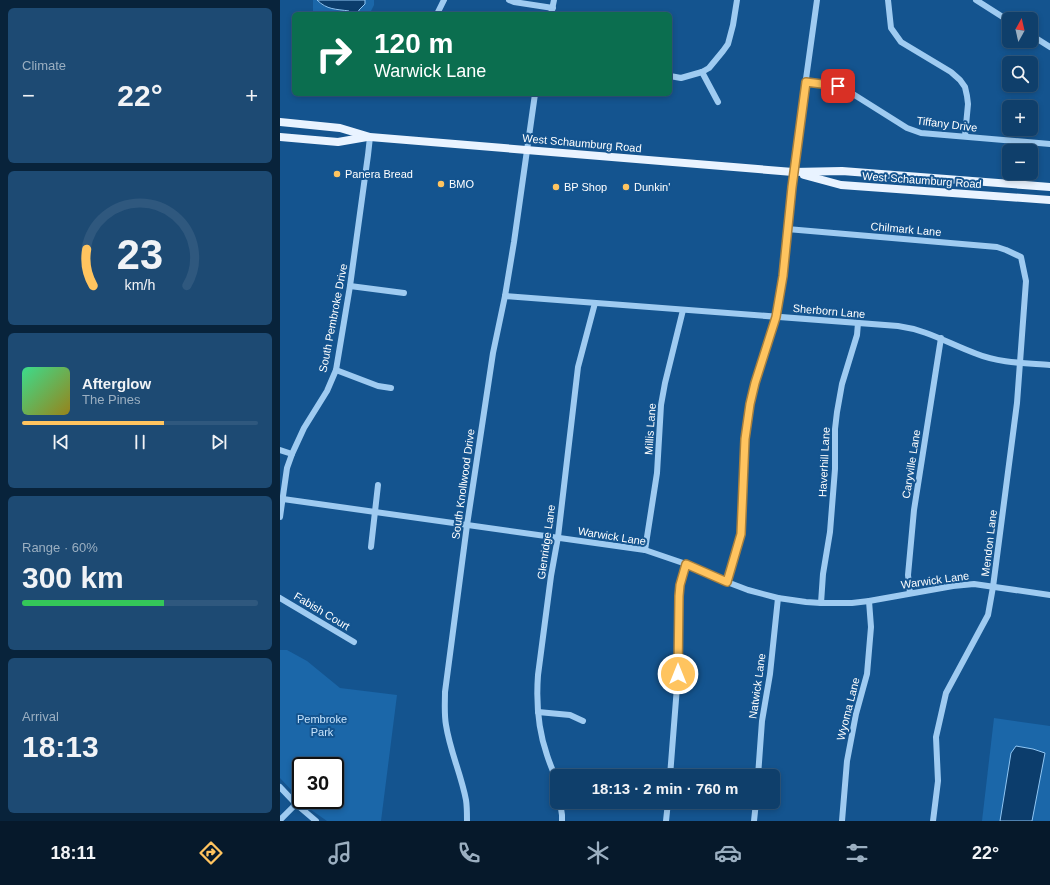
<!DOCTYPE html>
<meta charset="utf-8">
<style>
:root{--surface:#0f3f6b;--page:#1d4a73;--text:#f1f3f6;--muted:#9bafc1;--line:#2f587e;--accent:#ffc45f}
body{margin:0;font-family:Arial,sans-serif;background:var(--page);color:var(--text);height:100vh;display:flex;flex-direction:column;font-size:15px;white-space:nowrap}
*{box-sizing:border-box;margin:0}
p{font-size:13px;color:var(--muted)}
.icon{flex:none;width:22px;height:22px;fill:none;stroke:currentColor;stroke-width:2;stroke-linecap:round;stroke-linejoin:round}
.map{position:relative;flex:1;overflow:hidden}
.drawer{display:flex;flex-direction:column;gap:8px;padding:8px;background:#08233b;width:280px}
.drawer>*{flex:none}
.guide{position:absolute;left:12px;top:12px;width:380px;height:84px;border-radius:6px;box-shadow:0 2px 6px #0003,0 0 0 1px var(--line);background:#0b6e4f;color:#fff;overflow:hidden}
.needle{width:26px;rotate:8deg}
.buttons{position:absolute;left:722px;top:12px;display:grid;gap:8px}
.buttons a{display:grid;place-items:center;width:36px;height:36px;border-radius:6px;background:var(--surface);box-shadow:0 2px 6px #0003,0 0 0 1px var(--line);font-size:20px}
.speed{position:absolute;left:12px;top:757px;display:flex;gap:8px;font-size:20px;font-weight:700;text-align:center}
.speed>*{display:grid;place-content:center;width:52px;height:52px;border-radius:50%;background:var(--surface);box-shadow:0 2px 6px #0003,0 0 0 1px var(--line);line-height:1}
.speed .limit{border:2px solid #111;border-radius:6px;background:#fff;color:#111}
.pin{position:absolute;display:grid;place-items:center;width:34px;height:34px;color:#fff;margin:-17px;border-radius:8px;box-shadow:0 2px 6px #0006}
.me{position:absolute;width:44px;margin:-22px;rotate:0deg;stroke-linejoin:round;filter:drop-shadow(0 0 3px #0008)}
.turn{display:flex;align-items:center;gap:14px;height:84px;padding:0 16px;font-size:18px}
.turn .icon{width:52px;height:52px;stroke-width:2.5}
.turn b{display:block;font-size:28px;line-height:34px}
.big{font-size:30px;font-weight:800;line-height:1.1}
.drawer .card{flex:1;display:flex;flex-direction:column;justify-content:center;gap:6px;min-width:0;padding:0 14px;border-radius:6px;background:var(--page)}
.drawer .dial{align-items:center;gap:0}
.dial svg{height:104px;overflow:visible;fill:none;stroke:var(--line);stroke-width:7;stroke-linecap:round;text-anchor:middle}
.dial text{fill:var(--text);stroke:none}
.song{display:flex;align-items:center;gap:12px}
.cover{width:48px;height:48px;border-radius:6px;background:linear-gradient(135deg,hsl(150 70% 55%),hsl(50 70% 35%))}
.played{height:4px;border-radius:2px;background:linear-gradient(90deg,var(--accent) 60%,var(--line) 60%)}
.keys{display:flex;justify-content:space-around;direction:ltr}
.heat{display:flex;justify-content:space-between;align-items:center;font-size:22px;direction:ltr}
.charge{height:6px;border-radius:3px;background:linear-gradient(90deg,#34c759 60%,var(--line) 0)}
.trip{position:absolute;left:270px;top:769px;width:230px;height:40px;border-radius:6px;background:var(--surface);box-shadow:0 2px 6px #0003,0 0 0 1px var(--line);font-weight:800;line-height:40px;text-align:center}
.tab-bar{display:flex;height:64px;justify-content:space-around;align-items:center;background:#06192b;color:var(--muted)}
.tab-bar .icon{width:28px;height:28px}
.tab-bar .on{color:var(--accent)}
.tab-bar b{font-size:18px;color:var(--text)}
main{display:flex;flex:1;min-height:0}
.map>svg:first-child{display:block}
</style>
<main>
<section class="drawer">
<div class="card"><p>Climate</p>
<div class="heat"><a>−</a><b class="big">22°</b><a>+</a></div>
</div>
<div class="card dial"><svg viewBox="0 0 100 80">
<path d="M14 69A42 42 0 1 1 86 69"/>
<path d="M14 69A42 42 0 0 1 9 41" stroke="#ffc45f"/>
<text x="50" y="56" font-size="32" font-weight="700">23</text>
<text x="50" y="72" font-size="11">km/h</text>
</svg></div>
<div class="card">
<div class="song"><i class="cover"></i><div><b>Afterglow</b><p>The Pines</p></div></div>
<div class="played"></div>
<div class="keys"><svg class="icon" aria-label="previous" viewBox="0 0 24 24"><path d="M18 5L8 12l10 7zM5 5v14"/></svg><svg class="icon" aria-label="pause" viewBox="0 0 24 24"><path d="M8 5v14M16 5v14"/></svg><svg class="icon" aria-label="next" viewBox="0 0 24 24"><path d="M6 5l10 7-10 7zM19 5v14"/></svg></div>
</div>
<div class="card"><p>Range · 60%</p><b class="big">300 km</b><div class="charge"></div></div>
<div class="card"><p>Arrival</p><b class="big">18:13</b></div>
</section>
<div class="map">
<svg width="770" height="821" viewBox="0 0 770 821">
<rect width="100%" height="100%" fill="#14548f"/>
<g fill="#1b67a9" fill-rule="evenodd">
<path d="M33,0H37C39,2 40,3 42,5C48,9 70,13 77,10C80,9 82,6 85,4V0H94V5L91,11L86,14H33Z"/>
<path d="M0,650H7L27,661L60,688L117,695L101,821H47L27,807L0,778ZM21,766H55V800H21Z"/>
<polygon points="714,718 770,726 770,821 702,821"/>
</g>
<g fill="#0c3d6c" stroke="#91c7f4">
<path d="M37,0H85V4L79,10L78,13L73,12L71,14L69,11C56,9 47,10 37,0Z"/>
<polygon points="736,746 753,749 765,753 752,821 720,821 731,753"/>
</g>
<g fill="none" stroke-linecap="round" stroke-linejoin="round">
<g stroke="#9fcbf1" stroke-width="6">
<polyline points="229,0 234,2 273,8"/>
<polyline points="608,0 611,28 621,42 671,72 680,80 685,87 687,96 688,104 685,136"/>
<polyline points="696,0 729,21"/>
<polyline points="157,14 164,0"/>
<polyline points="271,14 274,0"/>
<polyline points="751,35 770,47"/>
<polyline points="422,72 438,102"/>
<polyline points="390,76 401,78 422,72 429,68 443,51 448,44 453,25 457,0"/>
<polyline points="526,82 558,86 565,89 627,128 641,133 770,144"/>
<polyline points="507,229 717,247 726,250 741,257 746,281 737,403 713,587 708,615 666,693 656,737 658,781 653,821"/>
<polyline points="70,286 124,293"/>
<path d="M225,296L618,326C648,330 669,344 697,354C719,363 746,363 770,365"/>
<polyline points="56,370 98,386 111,388"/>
<polyline points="0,450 12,454"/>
<polyline points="3,499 365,550 406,564 447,582 468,590 498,598 526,602 541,603 572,603 589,601 673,586 694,584 770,595"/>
<polyline points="0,517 7,468 12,454 24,428 47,391 56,370 70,286 88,155 90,137"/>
<polyline points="91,547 98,485"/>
<polyline points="365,550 377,473 381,405 385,383 403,310"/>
<polyline points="447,582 461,533 465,439 470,404 475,383 493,330 496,317 503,276 507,229 513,172 537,0"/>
<polyline points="630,593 628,575 634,510 661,338"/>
<polyline points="0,598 74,642"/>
<polyline points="541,603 543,574 550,532 555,469 555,429 557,412 562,384 577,335 578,323"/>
<polyline points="258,712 290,715 303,721"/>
<polyline points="390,776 398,674 399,597 400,585 406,564"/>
<polyline points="478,776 482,721 490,674 498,598"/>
<path d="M277,784C275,774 270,765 267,755C258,729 256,702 258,675L271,576L278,537L298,367L315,303"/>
<polyline points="0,787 16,804 36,821"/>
<polyline points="280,802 282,815 282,821"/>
<polyline points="0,820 16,804"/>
<path d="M187,821C187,814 187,806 186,800C181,774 170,751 166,725C164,714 165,703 165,692L187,525L213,353L225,296L234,242L255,94"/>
<polyline points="386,821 388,802"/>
<polyline points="474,821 476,802"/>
<polyline points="562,821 567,761 576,714 587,674 591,627 589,601"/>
</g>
<g stroke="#e9f3ff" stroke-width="8">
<polyline points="0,122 60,128 90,137 513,172 562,171 770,187"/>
<polyline points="0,137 58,142 87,137"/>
<polyline points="524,175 561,185 770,200"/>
</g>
</g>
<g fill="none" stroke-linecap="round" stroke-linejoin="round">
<g stroke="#a67f3e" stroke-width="10">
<polyline id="route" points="398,674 399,596 400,585 406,564 447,582 461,534 465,439 470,404 475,383 496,317 503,276 512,187 526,82 558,86"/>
</g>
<use href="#route" stroke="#ffc45f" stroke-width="7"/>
</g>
<g fill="#ffc45f" stroke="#14548f" stroke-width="1.5">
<circle cx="57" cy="174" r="4"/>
<circle cx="161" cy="184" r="4"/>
<circle cx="276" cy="187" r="4"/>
<circle cx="346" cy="187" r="4"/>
</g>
<g text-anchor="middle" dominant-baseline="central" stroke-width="4" stroke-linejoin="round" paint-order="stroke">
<g font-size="11" fill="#fff" stroke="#14548f">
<text transform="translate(667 124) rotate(7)">Tiffany Drive</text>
<text transform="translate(302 143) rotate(5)">West Schaumburg Road</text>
<text transform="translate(642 180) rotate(4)">West Schaumburg Road</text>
<text transform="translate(626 229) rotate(5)">Chilmark Lane</text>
<text transform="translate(549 311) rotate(5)">Sherborn Lane</text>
<text transform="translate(53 318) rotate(-79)">South Pembroke Drive</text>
<text transform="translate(370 429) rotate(-86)">Millis Lane</text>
<text transform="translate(544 462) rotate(-87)">Haverhill Lane</text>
<text transform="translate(631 464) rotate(-81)">Caryville Lane</text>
<text transform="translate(183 484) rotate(-82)">South Knollwood Drive</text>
<text transform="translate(332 536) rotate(9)">Warwick Lane</text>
<text transform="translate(266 542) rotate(-82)">Glenridge Lane</text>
<text transform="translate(709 543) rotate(-83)">Mendon Lane</text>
<text transform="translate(655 580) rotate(-8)">Warwick Lane</text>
<text transform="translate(42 611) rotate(31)">Fabish Court</text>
<text transform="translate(477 686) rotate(-82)">Natwick Lane</text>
<text transform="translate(568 709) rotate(-76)">Wyoma Lane</text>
</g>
<g font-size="11" fill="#fff" stroke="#14548f" text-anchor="start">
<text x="65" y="174">Panera Bread</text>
<text x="169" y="184">BMO</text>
<text x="284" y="187">BP Shop</text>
<text x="354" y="187">Dunkin'</text>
</g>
<g font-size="11" fill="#c6e3fc" stroke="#14548f">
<text x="42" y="719">Pembroke<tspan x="42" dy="13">Park</tspan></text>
</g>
</g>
</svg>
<div class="buttons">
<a><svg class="needle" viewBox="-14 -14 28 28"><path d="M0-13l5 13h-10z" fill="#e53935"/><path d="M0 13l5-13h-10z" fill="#9bafc1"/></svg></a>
<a><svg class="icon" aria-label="search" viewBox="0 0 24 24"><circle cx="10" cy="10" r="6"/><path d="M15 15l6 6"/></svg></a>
<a>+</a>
<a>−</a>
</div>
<div class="speed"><div class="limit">30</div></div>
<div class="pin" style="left:558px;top:86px;background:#d93025"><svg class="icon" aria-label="arrive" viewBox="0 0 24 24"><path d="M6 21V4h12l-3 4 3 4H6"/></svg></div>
<svg class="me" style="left:398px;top:674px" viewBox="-20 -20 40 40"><circle r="17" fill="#ffc45f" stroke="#fff" stroke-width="3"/><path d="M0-11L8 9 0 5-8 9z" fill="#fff"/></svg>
<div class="trip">18:13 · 2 min · 760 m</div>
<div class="guide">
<div class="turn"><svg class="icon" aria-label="right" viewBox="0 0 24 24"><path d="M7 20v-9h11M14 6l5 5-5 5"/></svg><div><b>120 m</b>Warwick Lane</div></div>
</div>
</div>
</main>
<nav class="tab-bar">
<b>18:11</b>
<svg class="icon on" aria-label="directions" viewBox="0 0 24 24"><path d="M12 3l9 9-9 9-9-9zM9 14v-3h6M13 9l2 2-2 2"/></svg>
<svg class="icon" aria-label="music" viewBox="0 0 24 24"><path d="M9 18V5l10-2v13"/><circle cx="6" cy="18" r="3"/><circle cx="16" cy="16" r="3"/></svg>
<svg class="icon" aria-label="phone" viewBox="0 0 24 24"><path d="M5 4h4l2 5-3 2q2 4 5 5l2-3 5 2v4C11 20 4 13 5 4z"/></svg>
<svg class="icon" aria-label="climate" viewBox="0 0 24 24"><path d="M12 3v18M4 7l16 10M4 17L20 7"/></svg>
<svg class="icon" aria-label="car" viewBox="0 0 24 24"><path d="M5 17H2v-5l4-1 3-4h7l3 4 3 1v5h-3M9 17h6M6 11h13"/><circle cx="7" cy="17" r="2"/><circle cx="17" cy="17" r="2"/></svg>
<svg class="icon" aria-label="filters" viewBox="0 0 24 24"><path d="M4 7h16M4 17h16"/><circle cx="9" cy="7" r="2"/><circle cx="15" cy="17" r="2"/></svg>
<b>22°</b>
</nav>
